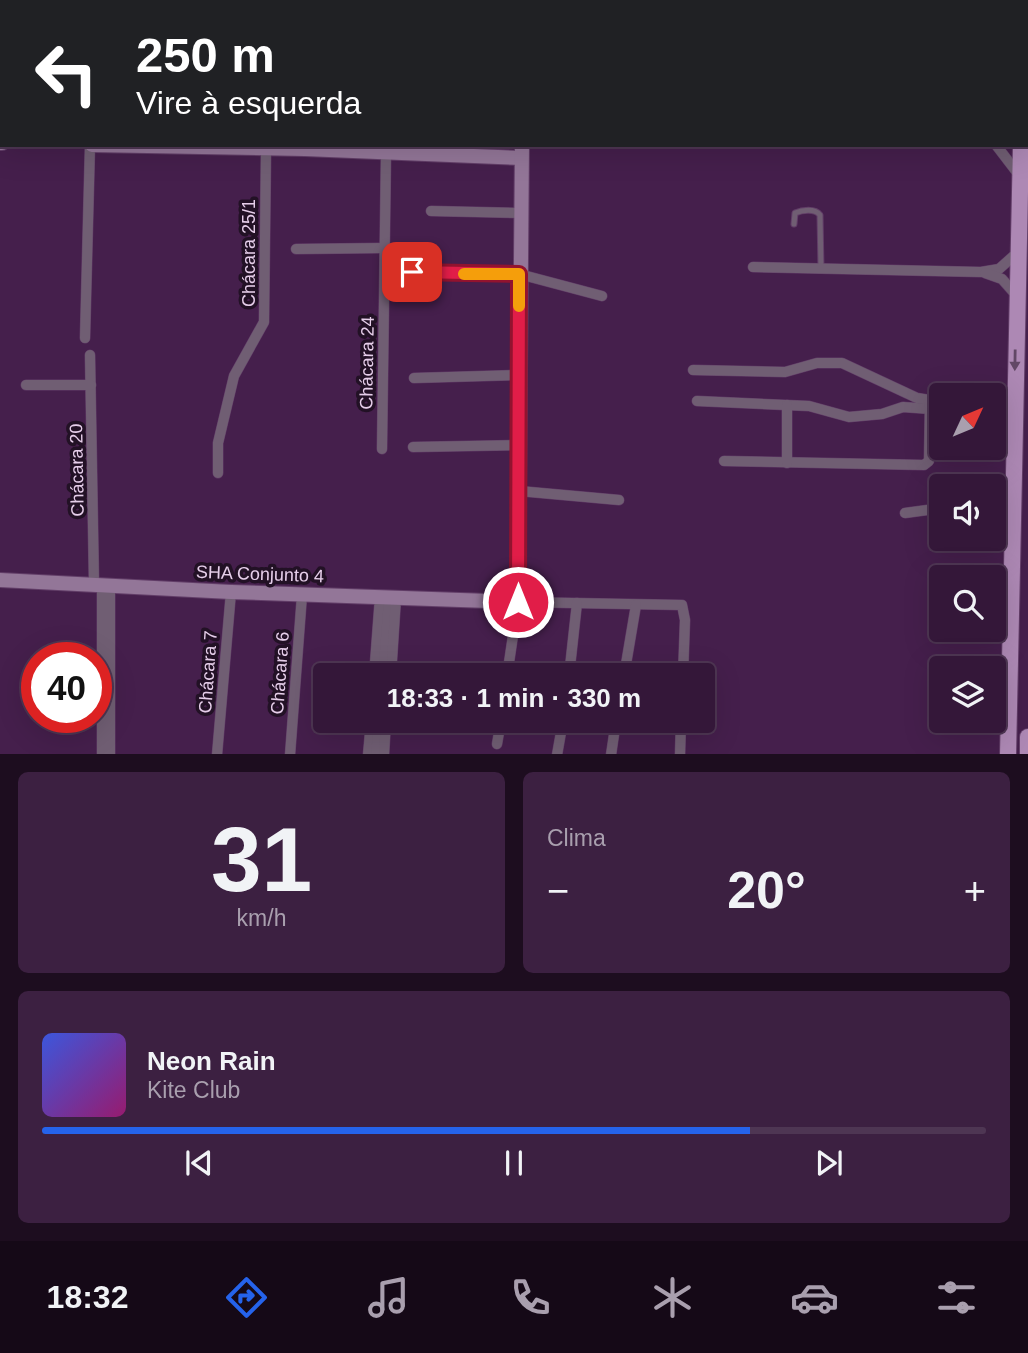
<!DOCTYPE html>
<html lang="pt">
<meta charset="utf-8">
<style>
:root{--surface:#341739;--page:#3c2041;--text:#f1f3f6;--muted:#a99fae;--line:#4e3653;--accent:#2563eb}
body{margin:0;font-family:Helvetica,sans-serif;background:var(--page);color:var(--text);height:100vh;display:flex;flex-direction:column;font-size:26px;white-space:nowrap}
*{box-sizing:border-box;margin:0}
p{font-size:23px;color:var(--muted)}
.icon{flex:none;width:38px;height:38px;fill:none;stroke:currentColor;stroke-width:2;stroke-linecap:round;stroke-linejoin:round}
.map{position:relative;height:754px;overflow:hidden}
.side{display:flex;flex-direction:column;gap:18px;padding:18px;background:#1d0d1f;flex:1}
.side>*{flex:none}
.top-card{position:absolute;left:0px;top:0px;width:1029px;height:147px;box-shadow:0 7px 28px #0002,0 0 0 2px var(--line);background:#202124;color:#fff;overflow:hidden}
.needle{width:46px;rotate:46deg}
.fabs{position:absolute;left:929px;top:383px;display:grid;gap:14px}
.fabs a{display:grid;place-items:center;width:77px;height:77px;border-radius:7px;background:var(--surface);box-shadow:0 7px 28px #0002,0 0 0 2px var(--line);font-size:35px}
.speed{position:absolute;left:21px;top:642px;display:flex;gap:14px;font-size:35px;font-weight:700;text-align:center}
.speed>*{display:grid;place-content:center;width:91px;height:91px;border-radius:50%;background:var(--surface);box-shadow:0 7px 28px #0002,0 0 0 2px var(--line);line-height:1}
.speed .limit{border:10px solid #d22;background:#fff;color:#111}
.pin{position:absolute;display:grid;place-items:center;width:60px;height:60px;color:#fff;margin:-30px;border-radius:14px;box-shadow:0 4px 10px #0006}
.me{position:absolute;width:77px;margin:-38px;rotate:0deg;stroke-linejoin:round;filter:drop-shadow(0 0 5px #0008)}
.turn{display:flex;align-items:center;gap:24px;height:147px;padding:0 21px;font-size:32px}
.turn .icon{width:91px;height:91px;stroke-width:2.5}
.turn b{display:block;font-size:49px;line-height:60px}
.big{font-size:52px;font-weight:700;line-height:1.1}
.side .tile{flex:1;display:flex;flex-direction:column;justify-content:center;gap:10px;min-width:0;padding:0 24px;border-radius:10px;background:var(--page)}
.side .dial{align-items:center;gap:0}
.dial b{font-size:91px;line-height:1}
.song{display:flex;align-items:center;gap:21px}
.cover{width:84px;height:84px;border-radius:10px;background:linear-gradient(135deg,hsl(230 70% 55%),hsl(320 70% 35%))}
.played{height:7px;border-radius:4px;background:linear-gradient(90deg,var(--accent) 75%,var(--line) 75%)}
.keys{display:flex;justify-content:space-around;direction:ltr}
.heat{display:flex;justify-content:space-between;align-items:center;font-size:38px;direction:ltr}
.side .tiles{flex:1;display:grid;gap:18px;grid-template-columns:1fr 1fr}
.tile:last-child{grid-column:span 2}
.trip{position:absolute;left:313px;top:663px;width:402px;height:70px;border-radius:7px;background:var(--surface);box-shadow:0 7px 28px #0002,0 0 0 2px var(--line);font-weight:700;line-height:70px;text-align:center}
.tab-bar{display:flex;height:112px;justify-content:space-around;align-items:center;background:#150917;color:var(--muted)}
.tab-bar .icon{width:49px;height:49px}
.tab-bar .active{color:var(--accent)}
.tab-bar b{font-size:32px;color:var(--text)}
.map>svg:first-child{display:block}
</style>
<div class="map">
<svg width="1028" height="755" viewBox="0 0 1028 755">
<rect width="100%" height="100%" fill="#451f4c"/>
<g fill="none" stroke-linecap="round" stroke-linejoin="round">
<g stroke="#623e68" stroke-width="7">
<g id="lane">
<polyline points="672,0 672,2"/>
<path d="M794,224L795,213C802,210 815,208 820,215L821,269"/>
</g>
</g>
<g stroke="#623e68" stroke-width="11">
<g id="street">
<polyline points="84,2 84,0"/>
<polyline points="145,2 145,0"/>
<polyline points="204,2 205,0"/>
<polyline points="319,2 319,0"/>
<polyline points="996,145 1019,175"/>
<polyline points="431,211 520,213"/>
<polyline points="296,249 384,248"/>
<polyline points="753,267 981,272 999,269 1018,252"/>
<polyline points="412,272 519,274 602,296"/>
<polyline points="985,273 1002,279 1017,296"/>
<polyline points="85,338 90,145"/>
<polyline points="90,355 94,584"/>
<polyline points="693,370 785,372 817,363 842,363 917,398 942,402"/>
<polyline points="414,378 519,375"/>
<polyline points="26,385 91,385"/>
<polyline points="697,401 809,406 849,417 882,414 903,407 930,409"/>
<polyline points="994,403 1006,408 1015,419"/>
<polyline points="413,447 519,445"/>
<polyline points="382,449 386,152"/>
<polyline points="724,461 924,465 929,461 930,401"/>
<polyline points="787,463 787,405"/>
<polyline points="218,473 218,443 234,376 264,322 266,150"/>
<polyline points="519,491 619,500"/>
<polyline points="994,506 1013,506"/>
<polyline points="905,513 942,508"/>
<polyline points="110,585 110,755"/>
<polyline points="374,676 380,597"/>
<polyline points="383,676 389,598"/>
<polyline points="391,676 396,598"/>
<polyline points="507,676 518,602 682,605 685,620 683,676"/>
<polyline points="569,676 577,603"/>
<polyline points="624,676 636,605"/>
<polyline points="497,744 501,721"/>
<polyline points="102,755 102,585"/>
<polyline points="217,755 231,592"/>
<polyline points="290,755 302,595"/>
<polyline points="368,755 371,721"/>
<polyline points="376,755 379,721"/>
<polyline points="384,755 386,721"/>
<polyline points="557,755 563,721"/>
<polyline points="611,755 616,721"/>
<polyline points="680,755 681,721"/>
</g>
</g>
<g stroke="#623e68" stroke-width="16">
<g id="secondary">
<polyline points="531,2 531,0"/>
<polyline points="0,143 2,143"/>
<polyline points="92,145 305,149 521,158"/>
<polyline points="0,580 231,592 518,602 522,145"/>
</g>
</g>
<g stroke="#623e68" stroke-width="18">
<g id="primary">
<polyline points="1015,0 1015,2"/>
<polyline points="1008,755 1021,145"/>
<polyline points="1028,755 1028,737"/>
</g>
</g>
<use href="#lane" stroke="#705e73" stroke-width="5"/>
<use href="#street" stroke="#705e73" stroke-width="10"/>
<use href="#secondary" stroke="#937698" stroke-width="14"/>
<use href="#primary" stroke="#ad88b4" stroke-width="16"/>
</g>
<defs><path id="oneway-solid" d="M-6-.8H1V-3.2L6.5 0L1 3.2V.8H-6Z" transform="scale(1.75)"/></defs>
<use fill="#614765" href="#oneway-solid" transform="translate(1015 360) rotate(91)"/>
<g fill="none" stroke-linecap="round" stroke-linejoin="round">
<g stroke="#92132f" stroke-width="18">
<polyline id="route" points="412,272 519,274 518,602"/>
</g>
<use href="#route" stroke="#e11d48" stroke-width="12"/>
<polyline stroke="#f59e0b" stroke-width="12" points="464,274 519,274 519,306"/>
</g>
<g text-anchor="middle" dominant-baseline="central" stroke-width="7" stroke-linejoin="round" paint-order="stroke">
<g font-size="18" fill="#e6ceea" stroke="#221125">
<text transform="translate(249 253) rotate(-90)">Chácara 25/1</text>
<text transform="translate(367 363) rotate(-89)">Chácara 24</text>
<text transform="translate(77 470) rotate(-91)">Chácara 20</text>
<text transform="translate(260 574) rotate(2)">SHA Conjunto 4</text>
<text transform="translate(208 672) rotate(-86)">Chácara 7</text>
<text transform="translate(280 673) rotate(-86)">Chácara 6</text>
</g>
</g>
</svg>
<div class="fabs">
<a><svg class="needle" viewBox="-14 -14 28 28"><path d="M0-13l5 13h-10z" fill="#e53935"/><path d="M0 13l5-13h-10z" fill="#a99fae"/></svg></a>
<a><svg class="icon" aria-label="sound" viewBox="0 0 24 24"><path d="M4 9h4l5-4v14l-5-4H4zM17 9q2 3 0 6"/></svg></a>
<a><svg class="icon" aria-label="search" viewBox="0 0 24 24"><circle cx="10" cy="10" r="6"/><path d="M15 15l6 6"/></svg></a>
<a><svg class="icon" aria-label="layers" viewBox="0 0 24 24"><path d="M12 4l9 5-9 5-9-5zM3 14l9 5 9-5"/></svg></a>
</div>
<div class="speed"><div class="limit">40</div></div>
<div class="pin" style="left:412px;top:272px;background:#d93025"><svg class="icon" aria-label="arrive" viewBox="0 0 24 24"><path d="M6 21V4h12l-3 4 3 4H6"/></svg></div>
<svg class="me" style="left:518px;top:602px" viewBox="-20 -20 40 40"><circle r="17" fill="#e11d48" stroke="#fff" stroke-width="3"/><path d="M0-11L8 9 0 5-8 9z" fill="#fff"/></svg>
<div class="trip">18:33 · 1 min · 330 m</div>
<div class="top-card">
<div class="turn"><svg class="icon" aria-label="left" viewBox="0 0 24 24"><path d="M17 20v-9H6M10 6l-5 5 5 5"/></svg><div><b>250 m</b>Vire à esquerda</div></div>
</div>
</div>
<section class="side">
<div class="tiles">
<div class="tile dial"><b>31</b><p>km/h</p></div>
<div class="tile"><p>Clima</p>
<div class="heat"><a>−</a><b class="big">20°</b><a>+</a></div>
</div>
<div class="tile">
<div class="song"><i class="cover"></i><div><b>Neon Rain</b><p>Kite Club</p></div></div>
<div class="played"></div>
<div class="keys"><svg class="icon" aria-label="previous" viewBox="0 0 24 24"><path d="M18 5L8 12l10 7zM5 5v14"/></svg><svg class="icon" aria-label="pause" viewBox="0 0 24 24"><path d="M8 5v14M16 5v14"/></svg><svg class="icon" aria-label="next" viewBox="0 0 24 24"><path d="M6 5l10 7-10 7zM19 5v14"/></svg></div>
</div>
</div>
</section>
<nav class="tab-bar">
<b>18:32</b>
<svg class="icon active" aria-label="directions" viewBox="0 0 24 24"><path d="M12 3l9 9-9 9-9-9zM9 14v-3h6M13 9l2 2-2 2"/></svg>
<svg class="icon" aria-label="music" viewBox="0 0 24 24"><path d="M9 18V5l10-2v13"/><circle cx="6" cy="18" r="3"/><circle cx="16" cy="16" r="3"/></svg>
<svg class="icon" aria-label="phone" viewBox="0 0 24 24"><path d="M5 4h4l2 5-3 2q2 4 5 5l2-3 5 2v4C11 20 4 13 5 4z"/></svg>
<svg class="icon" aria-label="climate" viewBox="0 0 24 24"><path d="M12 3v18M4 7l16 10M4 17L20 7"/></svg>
<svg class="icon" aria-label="car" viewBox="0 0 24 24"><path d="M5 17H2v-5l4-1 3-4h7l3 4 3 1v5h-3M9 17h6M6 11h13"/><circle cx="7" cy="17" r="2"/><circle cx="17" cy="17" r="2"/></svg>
<svg class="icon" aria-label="filters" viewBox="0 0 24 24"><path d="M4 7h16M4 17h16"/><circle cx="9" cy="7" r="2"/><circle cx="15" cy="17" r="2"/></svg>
</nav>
